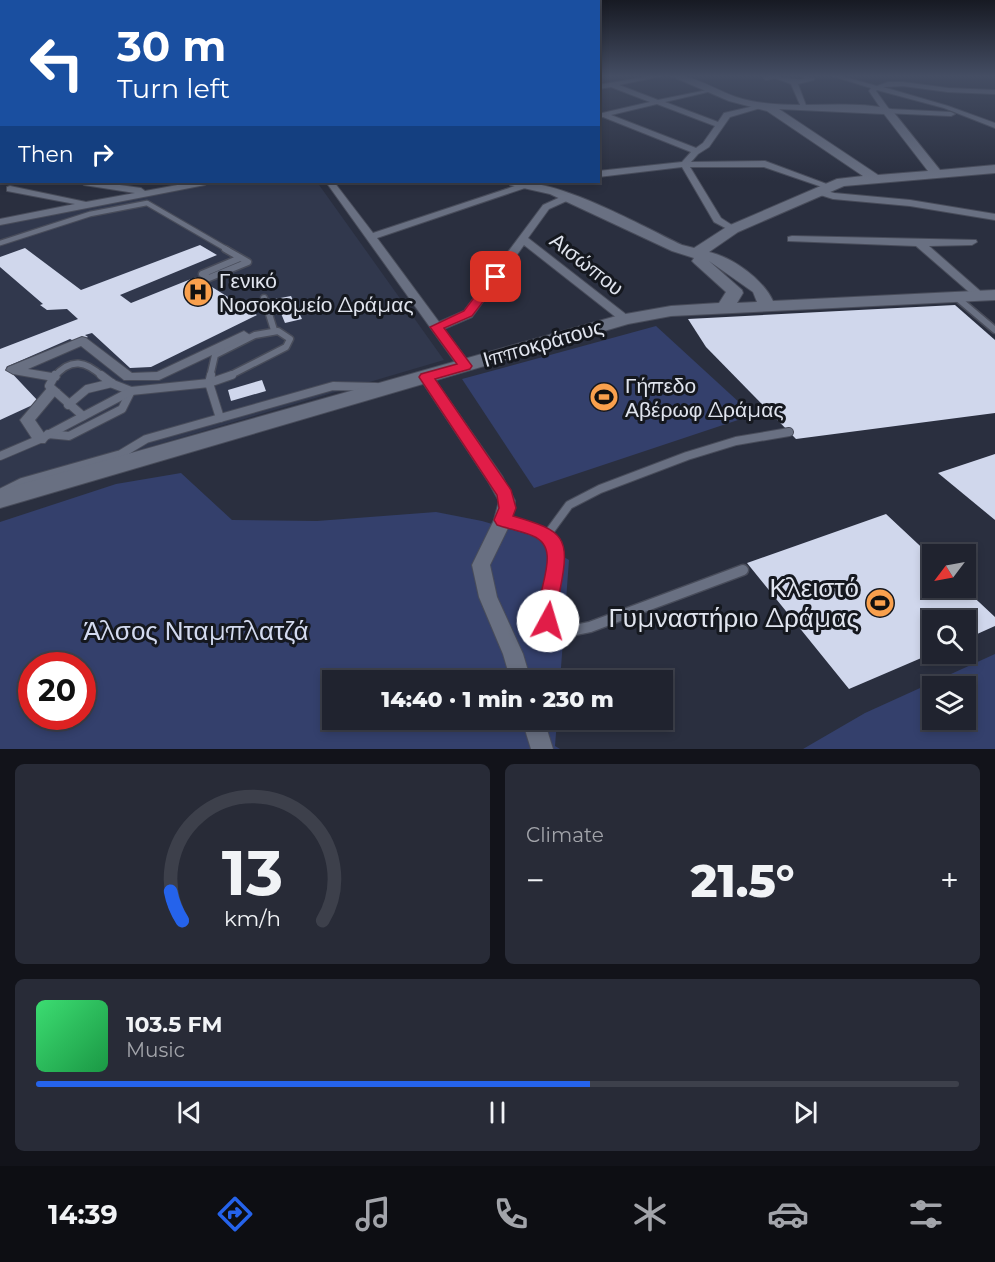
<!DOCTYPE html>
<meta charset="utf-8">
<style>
:root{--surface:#20232f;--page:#282b37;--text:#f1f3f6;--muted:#a2a4aa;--line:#3d404b;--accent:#2563eb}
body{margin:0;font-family:Montserrat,sans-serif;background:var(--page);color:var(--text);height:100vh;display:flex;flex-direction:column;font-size:22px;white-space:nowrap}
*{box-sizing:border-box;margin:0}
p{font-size:20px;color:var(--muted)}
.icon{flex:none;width:33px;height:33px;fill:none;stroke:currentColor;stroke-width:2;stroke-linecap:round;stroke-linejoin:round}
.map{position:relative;height:749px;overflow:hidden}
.drawer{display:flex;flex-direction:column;gap:15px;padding:15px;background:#12131a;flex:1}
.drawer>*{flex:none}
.banner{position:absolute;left:0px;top:0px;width:600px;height:183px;box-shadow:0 3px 9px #0003,0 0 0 2px var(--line);background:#1a4fa0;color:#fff;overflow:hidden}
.needle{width:39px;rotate:238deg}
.controls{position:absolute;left:922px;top:544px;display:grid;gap:12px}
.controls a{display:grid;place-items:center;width:54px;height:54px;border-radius:0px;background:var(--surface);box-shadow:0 3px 9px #0003,0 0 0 2px var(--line);font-size:30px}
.speed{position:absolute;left:18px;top:652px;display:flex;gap:12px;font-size:30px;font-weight:700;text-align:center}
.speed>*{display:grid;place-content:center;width:78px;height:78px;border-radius:50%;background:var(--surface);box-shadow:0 3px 9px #0003,0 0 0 2px var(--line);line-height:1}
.speed .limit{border:9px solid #d22;background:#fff;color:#111}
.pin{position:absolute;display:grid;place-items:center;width:51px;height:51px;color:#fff;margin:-26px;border-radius:12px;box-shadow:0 3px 9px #0006}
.me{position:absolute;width:66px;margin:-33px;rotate:6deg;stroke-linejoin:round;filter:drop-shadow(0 0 4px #0008)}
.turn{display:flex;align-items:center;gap:21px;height:126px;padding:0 18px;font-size:27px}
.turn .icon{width:78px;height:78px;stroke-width:2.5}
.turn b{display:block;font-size:42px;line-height:51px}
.then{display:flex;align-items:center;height:57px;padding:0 18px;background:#0003;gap:12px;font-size:22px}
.big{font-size:45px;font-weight:800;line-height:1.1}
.drawer .widget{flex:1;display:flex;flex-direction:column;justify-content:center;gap:9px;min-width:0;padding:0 21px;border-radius:9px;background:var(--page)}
.drawer .dial{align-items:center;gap:0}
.dial svg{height:156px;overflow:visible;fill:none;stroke:var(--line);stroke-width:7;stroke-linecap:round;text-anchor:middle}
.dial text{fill:var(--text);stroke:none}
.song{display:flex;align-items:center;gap:18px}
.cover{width:72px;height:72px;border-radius:9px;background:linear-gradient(135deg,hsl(140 70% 55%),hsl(140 70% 35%))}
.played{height:6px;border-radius:3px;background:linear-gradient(90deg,var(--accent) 60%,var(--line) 60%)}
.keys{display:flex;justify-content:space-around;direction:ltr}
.heat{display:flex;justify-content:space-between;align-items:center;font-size:33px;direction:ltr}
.drawer .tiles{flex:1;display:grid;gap:15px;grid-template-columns:1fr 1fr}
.widget:last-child{grid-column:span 2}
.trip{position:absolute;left:322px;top:670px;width:351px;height:60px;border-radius:0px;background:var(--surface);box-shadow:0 3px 9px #0003,0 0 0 2px var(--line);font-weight:800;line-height:60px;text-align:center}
.tabs{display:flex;height:96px;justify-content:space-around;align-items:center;background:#0d0e13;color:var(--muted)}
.tabs .icon{width:42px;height:42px}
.tabs .active{color:var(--accent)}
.tabs b{font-size:27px;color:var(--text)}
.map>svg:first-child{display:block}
</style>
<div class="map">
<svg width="995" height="749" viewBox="0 0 995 749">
<rect width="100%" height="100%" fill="#2a2f3f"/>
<polygon fill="#31384d" points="218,182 317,182 444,360 0,491 0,225"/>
<g fill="#34406c" fill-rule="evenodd">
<polygon points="656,326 753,415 534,488 462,379"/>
<path d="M181,473L232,520L317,521L436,512L482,521L537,537L545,546L569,560L560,681H333V720H557L555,746L560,749H0V522L116,484ZM32,666H82V717H32Z"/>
<path d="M995,654V749H803L865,713ZM933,687H966V720H933Z"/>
</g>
<g fill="#d0d7ec">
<polygon points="200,245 217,255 120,295 131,303 196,277 257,315 151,367 130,368 92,333 85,335 88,337 76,342 70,339 6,367 39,402 0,420 0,349 78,319 67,309 47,310 40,305 43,304 0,267 0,257 25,248 81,290"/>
<polygon points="291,296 302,319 285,323 275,299"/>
<polygon points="955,305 995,340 995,413 796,439 706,347 688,319"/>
<polygon points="262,380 266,391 231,401 228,390"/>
<polygon points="995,454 995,520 938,473"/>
<polygon points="886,514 933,558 933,588 964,588 995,617 995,626 966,639 966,621 933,621 933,653 849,689 747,563"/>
</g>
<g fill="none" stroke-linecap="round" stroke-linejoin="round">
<g stroke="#484c5a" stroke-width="7">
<polyline id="lane-far3" points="0,243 90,214 147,203 228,250"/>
</g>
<g stroke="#484c5a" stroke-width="9">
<g id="lane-far2">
<polyline points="225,249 248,262 209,278 202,274 240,258"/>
<polyline points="956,297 995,330"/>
<polyline points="264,298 274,330"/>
<path d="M54,377C71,357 86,361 103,377"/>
<polyline points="210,377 215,355 255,335 278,331 290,339 286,347 227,377"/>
</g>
</g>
<g stroke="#484c5a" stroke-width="10">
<g id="lane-far1">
<polyline points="55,375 49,386 83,416"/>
<polyline points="211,375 209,383 232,375"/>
<polyline points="68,405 87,389 112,383"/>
<polyline points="48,434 69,436 122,409 131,391 113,384 101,375"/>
<polyline points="0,456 40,439 131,391 209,383 220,418"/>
<polyline points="0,493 22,482 121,454 146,439 333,386 376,387"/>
<polyline points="503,520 534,530 550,540"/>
<polyline points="547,535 569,505 600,489 687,456 736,441 789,432"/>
</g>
</g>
<g stroke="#484c5a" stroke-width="13">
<path id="lane" d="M548,538C570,558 546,594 548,618L550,626L565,632L590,627L743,570"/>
</g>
<g stroke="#484c5a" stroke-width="2">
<g id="street">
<path d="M650,76H662L619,85L658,100L712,89V91L665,102L718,122L724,113L763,104L767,106L730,117L709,147L698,154L691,162L765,161L832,186L825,188L764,167H690L721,218L738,229L733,232L714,222L682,167L598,177V171L682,162L691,152L603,117L598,118V114L650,102L611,87L598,89V85ZM657,104L715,126L703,143L696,148L611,115Z"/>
<path d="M768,76C782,76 792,81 805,79L802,76L814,78V80L798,84L807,108L801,107L791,84L775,78L766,80L763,78Z"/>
<polygon points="832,76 841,76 877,86 888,82 903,82 948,88 995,90 995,94 948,92 903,86 883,87 948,106 995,123 995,128 944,108 877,90 876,91 889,109 951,112 955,114 951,116 884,113 869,91 871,88"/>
<rect x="0" y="89" width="2" height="4"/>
<rect x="0" y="147" width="2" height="4"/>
<rect x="0" y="164" width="2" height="6"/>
<polygon points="80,182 98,182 141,188 145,191 194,182 209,182 205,185 0,225 0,219 75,204 7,191 7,187 10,186 86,202 135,193 84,185"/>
<polygon points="326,182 334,182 373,233 527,182 538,182 537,184 377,238 439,322 464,311 543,205 565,195 571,195 571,199 549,209 528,238 632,319 630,322 622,322 524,245 472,317 444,329 472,366 470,369 460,369"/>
<polygon points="817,188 834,193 910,200 995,214 995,220 910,206 833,199 814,193 812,191"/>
<polygon points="792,236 976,240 977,242 972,245 929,246 986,296 984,298 976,298 916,246 788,241 788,237"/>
<polygon points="244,331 250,335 248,338 159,380 124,380 81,346 28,369 58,374 60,377 58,380 53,381 13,374 6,370 8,367 82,337 86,338 132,373 157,372"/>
<polygon points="426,373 431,374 502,476 515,501 512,520 490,565 497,597 523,654 531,681 511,681 503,654 479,597 472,565 494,520 499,501 489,483 419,377"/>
<polygon points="53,386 60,390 35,420 48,439 45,443 35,443 20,420 48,387"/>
<polygon points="522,720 544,720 553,749 531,749"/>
</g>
</g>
<g stroke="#484c5a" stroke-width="2">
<path id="secondary" d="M671,76C693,74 715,90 736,97C785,113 840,98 891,109L940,170L995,165V173L844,186L738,232L709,252C732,257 763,279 773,301L995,290V300L671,316L628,324L0,508V490L620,315L671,306L719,303L726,292L695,264L692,261L694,258L672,251L550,194L510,185L509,182C556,177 638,224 682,245L694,248L728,226L837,179L863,176L767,111L729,101ZM779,109L884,114L928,171L878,175ZM709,261L753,292L757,302L737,303L743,293L742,290Z"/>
</g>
<use href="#lane-far3" stroke="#697082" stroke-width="4.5"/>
<use href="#lane-far2" stroke="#697082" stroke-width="6"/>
<use href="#lane-far1" stroke="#697082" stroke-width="8"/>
<use href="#lane" stroke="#697082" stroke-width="10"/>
<use href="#street" fill="#697082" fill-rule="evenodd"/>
<use href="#secondary" fill="#697082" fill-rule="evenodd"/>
</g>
<linearGradient id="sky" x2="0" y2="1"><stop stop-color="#171a23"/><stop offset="0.42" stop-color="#444d63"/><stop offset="1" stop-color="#444d63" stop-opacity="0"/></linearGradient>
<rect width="995" height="181" fill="url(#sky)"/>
<path fill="#e11d48" stroke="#92132f" stroke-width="1.5" d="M496,273L502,277L472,316L444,328L472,366L470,369L435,379L511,490L516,508L513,516C564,531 571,536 560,590C558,602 560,616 555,627L548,630L541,627C528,600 567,550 533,536C522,531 509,529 497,525L494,520L499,508L497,495L419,377L421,374L457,364L430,327L464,311L492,274Z"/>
<defs>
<g id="hospital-disc" transform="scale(1.5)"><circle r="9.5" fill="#f9a04d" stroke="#15181f"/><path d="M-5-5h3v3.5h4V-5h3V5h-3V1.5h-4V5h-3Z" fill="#111"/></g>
<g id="stadium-disc" transform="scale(1.5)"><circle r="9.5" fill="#f9a04d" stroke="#15181f"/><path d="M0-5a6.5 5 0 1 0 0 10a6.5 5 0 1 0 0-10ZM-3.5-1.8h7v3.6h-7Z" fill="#111"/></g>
</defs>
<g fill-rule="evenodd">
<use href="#hospital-disc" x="198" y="292"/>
<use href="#stadium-disc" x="604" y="397"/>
<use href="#stadium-disc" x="880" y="603"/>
</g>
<g text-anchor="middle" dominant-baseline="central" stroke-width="6" stroke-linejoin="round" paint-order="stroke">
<g font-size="21" fill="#e0e4ee" stroke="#15181f">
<text transform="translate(587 264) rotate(38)">Αισώπου</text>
<text transform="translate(543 343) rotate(-16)">Ιπποκράτους</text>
</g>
<g font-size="21" fill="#e0e4ee" stroke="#15181f" text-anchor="start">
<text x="219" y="280">Γενικό<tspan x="219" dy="24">Νοσοκομείο Δράμας</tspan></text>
<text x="625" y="385">Γήπεδο<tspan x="625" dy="24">Αβέρωφ Δράμας</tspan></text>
</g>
<g font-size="26" fill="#e0e4ee" stroke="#15181f" text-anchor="end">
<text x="859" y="588">Κλειστό<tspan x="859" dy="30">Γυμναστήριο Δράμας</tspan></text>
</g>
<g font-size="26" fill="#d3daef" stroke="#15181f">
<text x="196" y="631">Άλσος Νταμπλατζά</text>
</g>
</g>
</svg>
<div class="controls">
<a><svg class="needle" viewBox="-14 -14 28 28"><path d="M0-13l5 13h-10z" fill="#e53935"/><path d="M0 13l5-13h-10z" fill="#a2a4aa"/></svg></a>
<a><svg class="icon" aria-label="search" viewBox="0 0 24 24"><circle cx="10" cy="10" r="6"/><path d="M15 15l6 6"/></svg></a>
<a><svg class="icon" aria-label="layers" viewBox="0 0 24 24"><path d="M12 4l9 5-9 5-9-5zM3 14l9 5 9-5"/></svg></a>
</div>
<div class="speed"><div class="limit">20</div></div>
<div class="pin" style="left:496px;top:277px;background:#d93025"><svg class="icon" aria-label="arrive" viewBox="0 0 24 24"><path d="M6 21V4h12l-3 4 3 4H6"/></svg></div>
<svg class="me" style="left:548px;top:621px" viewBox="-20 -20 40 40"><circle r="19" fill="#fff"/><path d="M0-13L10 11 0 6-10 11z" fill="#e11d48"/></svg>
<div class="trip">14:40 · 1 min · 230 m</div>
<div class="banner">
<div class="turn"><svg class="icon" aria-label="left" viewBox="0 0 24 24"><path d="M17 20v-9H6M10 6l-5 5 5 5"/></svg><div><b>30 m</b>Turn left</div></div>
<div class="then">Then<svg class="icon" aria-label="right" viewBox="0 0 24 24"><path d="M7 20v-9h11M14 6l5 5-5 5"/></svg></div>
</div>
</div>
<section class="drawer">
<div class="tiles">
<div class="widget dial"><svg viewBox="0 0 100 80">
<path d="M14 69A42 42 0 1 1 86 69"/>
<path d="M14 69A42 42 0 0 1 8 54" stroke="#2563eb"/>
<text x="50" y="56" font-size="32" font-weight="700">13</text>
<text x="50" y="72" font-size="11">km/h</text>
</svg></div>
<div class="widget"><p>Climate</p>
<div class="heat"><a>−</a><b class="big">21.5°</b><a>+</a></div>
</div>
<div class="widget">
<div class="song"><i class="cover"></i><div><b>103.5 FM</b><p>Music</p></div></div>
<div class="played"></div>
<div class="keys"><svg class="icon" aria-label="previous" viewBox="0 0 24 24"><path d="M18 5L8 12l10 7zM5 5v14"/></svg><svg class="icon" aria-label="pause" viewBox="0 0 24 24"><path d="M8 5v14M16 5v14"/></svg><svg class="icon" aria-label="next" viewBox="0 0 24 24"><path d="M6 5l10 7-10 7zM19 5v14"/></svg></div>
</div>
</div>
</section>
<nav class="tabs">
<b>14:39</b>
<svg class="icon active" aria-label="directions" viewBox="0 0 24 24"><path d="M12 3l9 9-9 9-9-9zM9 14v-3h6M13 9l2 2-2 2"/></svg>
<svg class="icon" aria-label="music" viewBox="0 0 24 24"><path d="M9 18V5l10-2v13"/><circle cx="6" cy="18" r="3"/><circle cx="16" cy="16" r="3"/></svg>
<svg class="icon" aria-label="phone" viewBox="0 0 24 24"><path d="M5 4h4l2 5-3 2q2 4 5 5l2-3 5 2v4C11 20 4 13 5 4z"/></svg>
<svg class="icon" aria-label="climate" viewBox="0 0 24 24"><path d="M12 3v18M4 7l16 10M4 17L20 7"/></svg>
<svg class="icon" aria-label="car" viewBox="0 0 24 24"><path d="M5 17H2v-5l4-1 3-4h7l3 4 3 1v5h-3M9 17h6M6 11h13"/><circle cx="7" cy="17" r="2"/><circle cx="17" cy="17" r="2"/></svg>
<svg class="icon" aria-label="filters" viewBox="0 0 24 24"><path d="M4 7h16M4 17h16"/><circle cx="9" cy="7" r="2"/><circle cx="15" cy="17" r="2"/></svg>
</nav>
